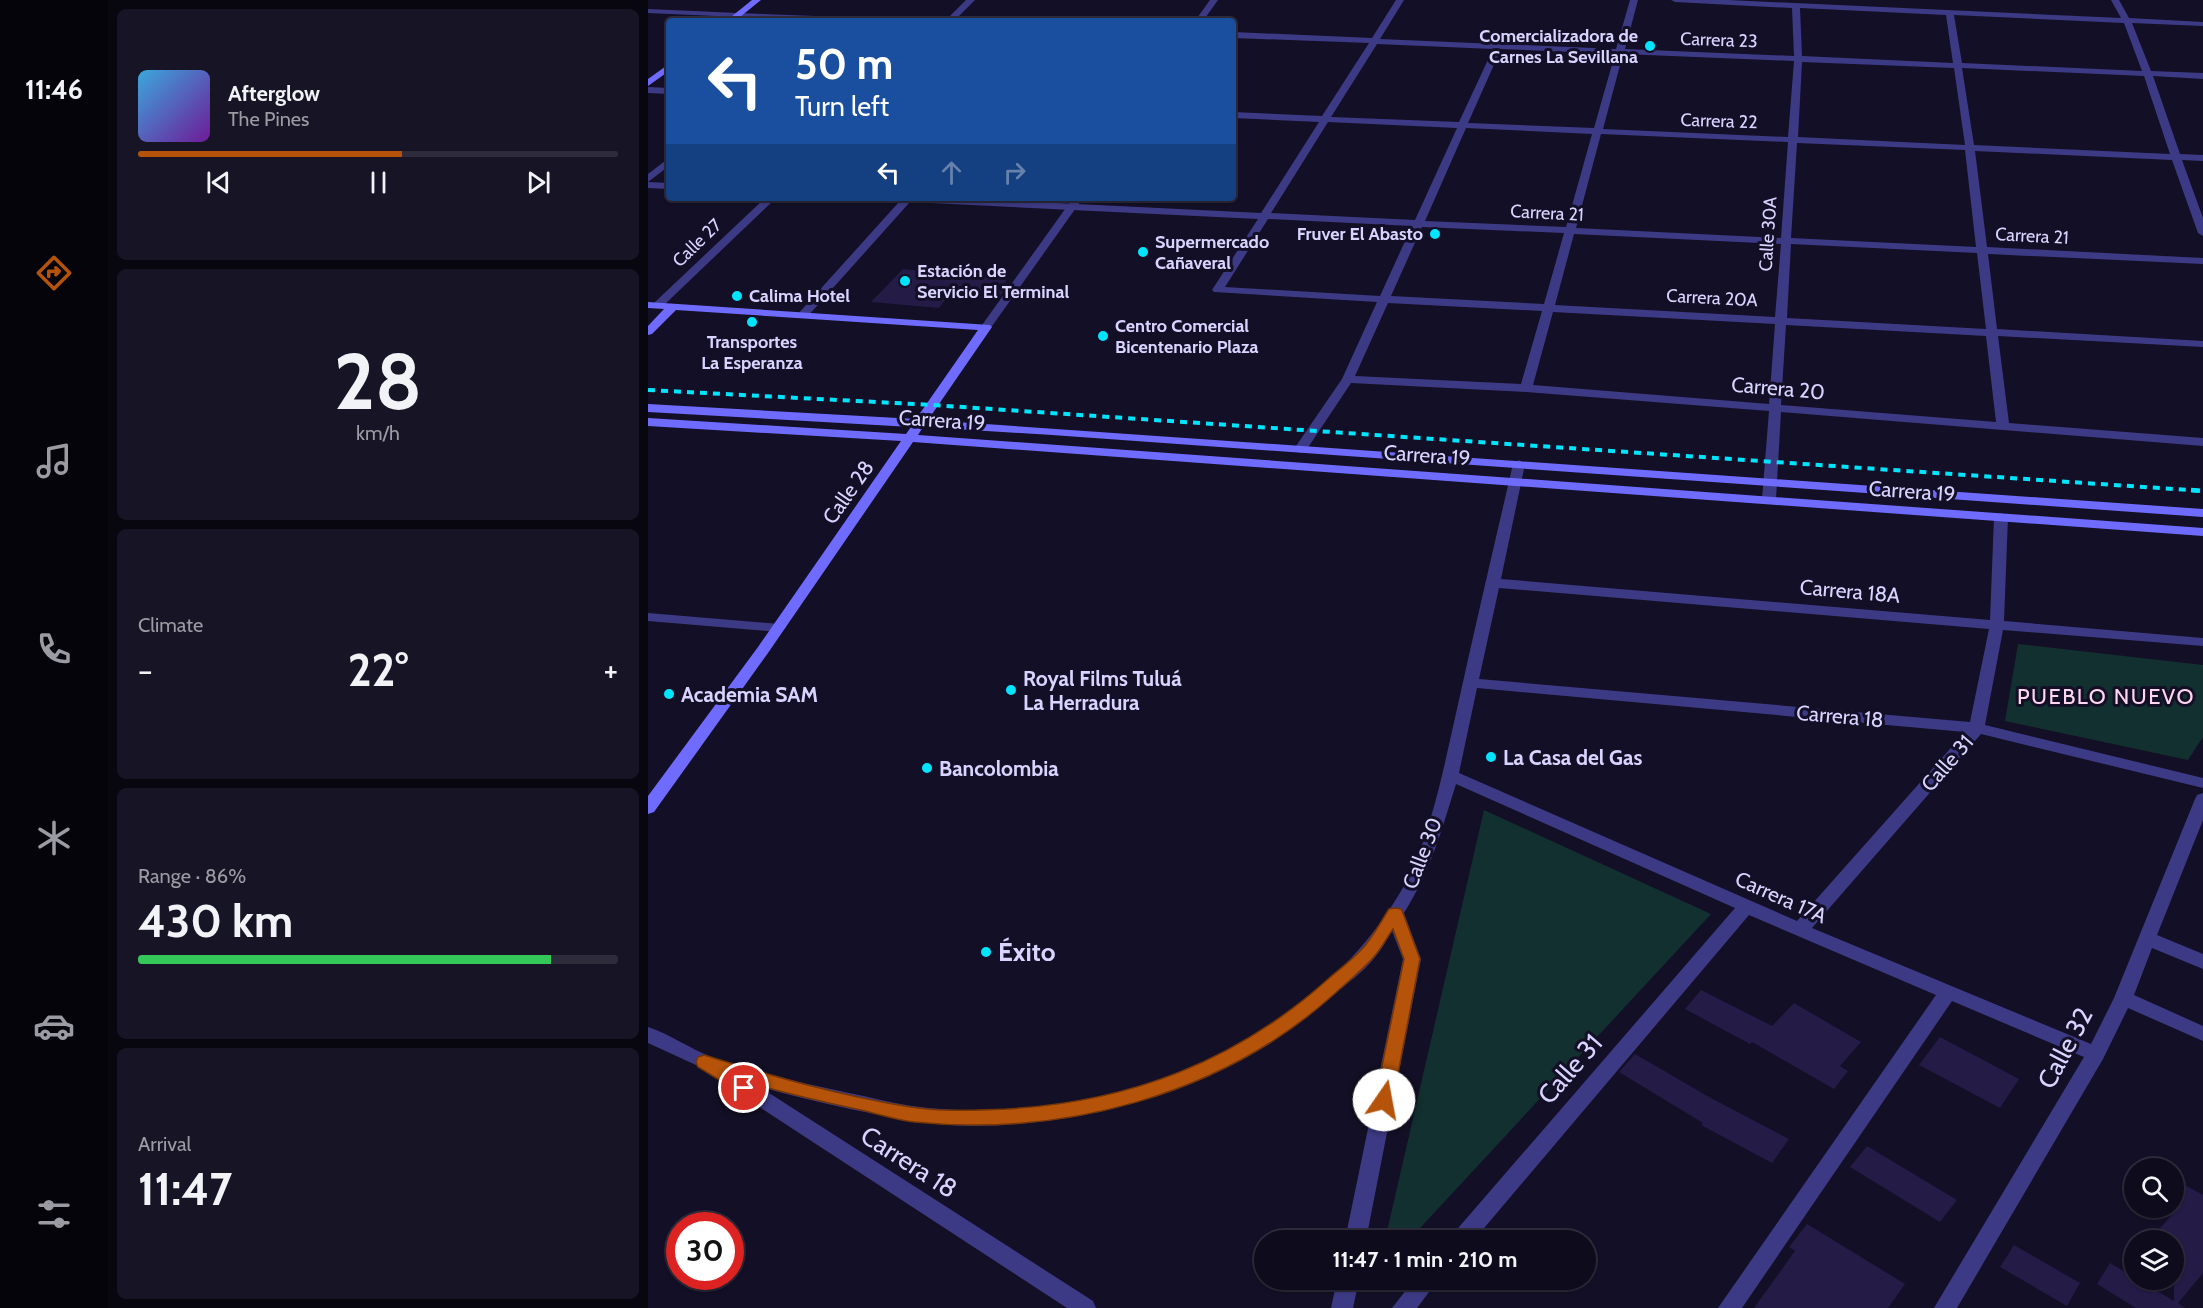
<!DOCTYPE html>
<meta charset="utf-8">
<style>
:root{--surface:#0e0b1c;--page:#171425;--text:#f1f3f6;--muted:#9b9ba3;--line:#2e2b3b;--accent:#b45309}
body{margin:0;font-family:Cabin,sans-serif;background:var(--page);color:var(--text);height:100vh;display:flex;flex-direction:column;font-size:22px;white-space:nowrap}
*{box-sizing:border-box;margin:0}
p{font-size:20px;color:var(--muted)}
.icon{flex:none;width:33px;height:33px;fill:none;stroke:currentColor;stroke-width:2;stroke-linecap:round;stroke-linejoin:round}
.map{position:relative;flex:1;overflow:hidden}
.side{display:flex;flex-direction:column;gap:9px;padding:9px;background:#08060f;width:540px}
.side>*{flex:none}
.banner{position:absolute;left:18px;top:18px;width:570px;height:183px;border-radius:6px;box-shadow:0 2px 4px #0004,0 0 0 2px var(--line);background:#1a4fa0;color:#fff;overflow:hidden}
.controls{position:absolute;left:1476px;top:1158px;display:grid;gap:12px}
.controls a{display:grid;place-items:center;width:60px;height:60px;border-radius:50%;background:var(--surface);box-shadow:0 2px 4px #0004,0 0 0 2px var(--line);font-size:30px}
.speed{position:absolute;left:18px;top:1212px;display:flex;gap:12px;font-size:30px;font-weight:700;text-align:center}
.speed>*{display:grid;place-content:center;width:78px;height:78px;border-radius:50%;background:var(--surface);box-shadow:0 2px 4px #0004,0 0 0 2px var(--line);line-height:1}
.speed .limit{border:9px solid #d22;background:#fff;color:#111}
.pin{position:absolute;display:grid;place-items:center;width:51px;height:51px;color:#fff;margin:-26px;border:3px solid #fff;border-radius:50%;box-shadow:0 2px 6px #0007}
.me{position:absolute;width:66px;margin:-33px;rotate:12deg;stroke-linejoin:round;filter:drop-shadow(0 0 4px #0008)}
.turn{display:flex;align-items:center;gap:21px;height:126px;padding:0 30px;font-size:27px}
.turn .icon{width:78px;height:78px;stroke-width:2.5}
.turn b{display:block;font-size:42px;line-height:51px}
.lanes{display:flex;align-items:center;height:57px;padding:0 30px;background:#0003;justify-content:center;gap:30px;direction:ltr}
.lanes .off{opacity:.35}
.big{font-size:45px;font-weight:800;line-height:1.1}
.side .tile{flex:1;display:flex;flex-direction:column;justify-content:center;gap:9px;min-width:0;padding:0 21px;border-radius:9px;background:var(--page)}
.side .dial{align-items:center;gap:0}
.dial b{font-size:78px;line-height:1}
.song{display:flex;align-items:center;gap:18px}
.cover{width:72px;height:72px;border-radius:9px;background:linear-gradient(135deg,hsl(200 70% 55%),hsl(280 70% 35%))}
.played{height:6px;border-radius:3px;background:linear-gradient(90deg,var(--accent) 55%,var(--line) 55%)}
.keys{display:flex;justify-content:space-around;direction:ltr}
.heat{display:flex;justify-content:space-between;align-items:center;font-size:33px;direction:ltr}
.charge{height:9px;border-radius:4px;background:linear-gradient(90deg,#34c759 86%,var(--line) 0)}
.trip{position:absolute;left:606px;top:1230px;width:342px;height:60px;border-radius:30px;background:var(--surface);box-shadow:0 2px 4px #0004,0 0 0 2px var(--line);font-weight:800;line-height:60px;text-align:center}
main{display:flex;flex:1;min-height:0}
.tab-bar{display:flex;flex-direction:column;width:108px;justify-content:space-around;align-items:center;background:#06040b;color:var(--muted)}
.tab-bar .icon{width:42px;height:42px}
.tab-bar .current{color:var(--accent)}
.tab-bar b{font-size:27px;color:var(--text)}
.map>svg:first-child{display:block}
</style>
<main>
<nav class="tab-bar">
<b>11:46</b>
<svg class="icon current" aria-label="directions" viewBox="0 0 24 24"><path d="M12 3l9 9-9 9-9-9zM9 14v-3h6M13 9l2 2-2 2"/></svg>
<svg class="icon" aria-label="music" viewBox="0 0 24 24"><path d="M9 18V5l10-2v13"/><circle cx="6" cy="18" r="3"/><circle cx="16" cy="16" r="3"/></svg>
<svg class="icon" aria-label="phone" viewBox="0 0 24 24"><path d="M5 4h4l2 5-3 2q2 4 5 5l2-3 5 2v4C11 20 4 13 5 4z"/></svg>
<svg class="icon" aria-label="climate" viewBox="0 0 24 24"><path d="M12 3v18M4 7l16 10M4 17L20 7"/></svg>
<svg class="icon" aria-label="car" viewBox="0 0 24 24"><path d="M5 17H2v-5l4-1 3-4h7l3 4 3 1v5h-3M9 17h6M6 11h13"/><circle cx="7" cy="17" r="2"/><circle cx="17" cy="17" r="2"/></svg>
<svg class="icon" aria-label="filters" viewBox="0 0 24 24"><path d="M4 7h16M4 17h16"/><circle cx="9" cy="7" r="2"/><circle cx="15" cy="17" r="2"/></svg>
</nav>
<section class="side">
<div class="tile">
<div class="song"><i class="cover"></i><div><b>Afterglow</b><p>The Pines</p></div></div>
<div class="played"></div>
<div class="keys"><svg class="icon" aria-label="previous" viewBox="0 0 24 24"><path d="M18 5L8 12l10 7zM5 5v14"/></svg><svg class="icon" aria-label="pause" viewBox="0 0 24 24"><path d="M8 5v14M16 5v14"/></svg><svg class="icon" aria-label="next" viewBox="0 0 24 24"><path d="M6 5l10 7-10 7zM19 5v14"/></svg></div>
</div>
<div class="tile dial"><b>28</b><p>km/h</p></div>
<div class="tile"><p>Climate</p>
<div class="heat"><a>−</a><b class="big">22°</b><a>+</a></div>
</div>
<div class="tile"><p>Range · 86%</p><b class="big">430 km</b><div class="charge"></div></div>
<div class="tile"><p>Arrival</p><b class="big">11:47</b></div>
</section>
<div class="map">
<svg width="1555" height="1308" viewBox="0 0 1555 1308">
<rect width="100%" height="100%" fill="#130f26"/>
<g fill="#12302f">
<polygon points="1370,644 1555,665 1555,737 1540,760 1357,721"/>
<polygon points="836,810 1063,914 761,1240 737,1240"/>
</g>
<g fill="#241b47">
<polygon points="255,269 358,279 357,289 350,299 301,295 291,308 223,302"/>
<polygon points="1053,990 1124,1026 1146,1003 1213,1042 1192,1066 1200,1071 1186,1089 1104,1042 1102,1044 1037,1009"/>
<polygon points="1292,1037 1371,1079 1352,1108 1271,1065"/>
<polygon points="987,1054 1061,1097 1141,1139 1124,1163 1053,1125 1055,1123 971,1072"/>
<polygon points="1219,1146 1309,1200 1292,1222 1202,1167"/>
<polygon points="1526,1179 1555,1195 1555,1273 1530,1303 1537,1308 1488,1308 1449,1284 1462,1263 1526,1301 1526,1240 1502,1240 1526,1212"/>
<polygon points="1159,1224 1257,1284 1240,1308 1106,1308 1147,1251 1141,1247"/>
<polygon points="1366,1245 1432,1283 1419,1306 1352,1267"/>
</g>
<g fill="none" stroke-linecap="round" stroke-linejoin="round">
<g fill="#3d3a85" fill-rule="evenodd">
<path d="M748,0H756L732,39L968,49L982,0H990L977,49L1146,56L1144,8L1027,2L1023,0H1080L1473,18L1463,0H1471L1481,18L1555,22V26L1484,23L1503,71L1555,73V79L1505,76L1532,154L1555,155V161L1534,160L1555,218V236L1550,233L1524,160L1327,151L1339,247L1555,258V264L1340,254L1349,329L1555,341V347L1350,336L1361,423L1555,438V446L1133,412L1128,499L1121,503L1114,499L1121,411L878,392L703,383L657,452L652,453L646,449L694,379L729,302L566,292L564,290L610,219L262,202L159,317H151L149,315L251,202L241,201L236,198H304L613,213L671,122L585,118V112L674,116L721,43L585,38V32L724,38ZM1152,8L1298,15L1305,63L1154,56ZM1306,15L1476,23L1494,71L1314,63ZM729,44L845,49L811,122L683,117ZM853,49L967,54L946,128L820,123ZM975,54L1146,61L1140,137L955,129ZM1154,62L1306,68L1317,145L1150,137ZM1314,68L1496,76L1522,154L1326,145ZM680,122L809,128L767,220L623,213ZM818,128L944,134L918,227L777,221ZM953,134L1140,142L1133,238L928,228ZM1149,143L1317,150L1328,247L1143,238ZM620,219L764,226L732,296L577,287ZM774,227L916,233L896,304L743,296ZM926,234L1133,244L1127,317L907,305ZM1143,244L1329,253L1338,329L1139,318ZM740,303L894,311L873,384L707,376ZM905,312L1127,324L1121,404L885,385ZM1138,325L1338,336L1348,422L1133,405Z"/>
<polygon points="90,13 248,19 252,21 87,17 87,13"/>
<polygon points="0,87 21,88 21,94 0,93"/>
<polygon points="21,158 21,166 0,182 0,174"/>
<polygon points="0,182 21,183 21,189 0,188"/>
<path d="M871,460L877,464L853,579L1342,620L1346,517L1353,513L1360,517L1356,621L1555,638V646L1355,630L1337,725L1555,778V788L1333,734L1164,928L1443,1044L1466,998L1547,799L1549,795L1555,793V820L1509,935L1555,954V969L1504,948L1486,995L1555,1026V1041L1480,1008L1455,1059L1309,1308H1286L1436,1057L1304,1001L1094,1308H1070L1288,995L1101,915L826,1240H803L805,1234L1087,908L808,784C793,832 783,870 756,913L773,959L718,1240H697L755,959L744,931C739,939 734,949 727,957C716,972 698,984 683,997C585,1084 454,1125 324,1126C282,1126 243,1117 202,1109C171,1102 140,1095 110,1086L445,1301L448,1308H419L64,1076L61,1071L0,1043V1027C22,1034 42,1049 64,1057C108,1073 155,1083 201,1093C222,1097 243,1103 264,1106C446,1131 668,1049 758,882C783,835 797,762 809,709C827,627 846,546 865,464ZM851,588L1341,629L1322,722L831,679ZM829,688L1317,732L1149,921L811,773Z"/>
<polygon points="0,613 131,624 138,628 131,632 0,621"/>
<polygon points="689,1280 711,1280 705,1308 683,1308"/>
<polygon points="766,1280 790,1280 769,1308 744,1308"/>
</g>
<g fill="#3d3a85" fill-rule="evenodd">
<polygon points="318,0 327,0 306,21 297,21"/>
<polygon points="562,0 570,0 555,21 547,21"/>
<polygon points="0,9 90,13 94,15 90,17 0,13"/>
<polygon points="117,198 128,198 14,307 6,307 6,303"/>
<polygon points="425,198 435,198 342,329 334,329 334,325"/>
</g>
<g fill="#6f6bff" fill-rule="evenodd">
<polygon points="104,0 113,0 87,21 78,21"/>
<polygon points="21,64 21,71 0,86 0,79"/>
<polygon points="0,302 342,325 344,327 280,420 1555,509 1555,517 404,435 275,427 270,435 1555,528 1555,536 265,442 120,653 6,812 0,814 0,796 110,647 253,441 0,426 0,418 258,434 263,427 0,412 0,404 268,419 330,330 28,310 4,334 0,335 0,326 16,309 0,308"/>
</g>
<polyline stroke="#00e5ff" stroke-width="4" stroke-dasharray="7 6" stroke-linecap="butt" points="0,390 285,405 1555,491"/>
<polyline stroke="#00e5ff" stroke-width="4.5" stroke-dasharray="9 8" stroke-linecap="butt" points="1543,490 1555,491"/>
</g>
<path fill="#b45309" stroke="#753606" stroke-width="1.5" d="M747,908L753,909L755,913L772,959L745,1100L742,1105L736,1107L729,1105L727,1100L756,959L745,929C738,939 732,951 724,959C712,972 697,984 684,996C572,1096 414,1137 266,1122C248,1120 230,1114 213,1110C176,1102 139,1094 103,1083L105,1088L103,1093L96,1095L50,1067L48,1062L50,1057L56,1055C124,1076 193,1096 263,1107C294,1112 327,1110 358,1109C481,1102 587,1062 679,980C690,970 703,961 713,950C724,939 732,923 741,909Z"/>
<g fill="#00e5ff" stroke="#130f26" stroke-width="2">
<circle cx="1002" cy="46" r="6"/>
<circle cx="787" cy="234" r="6"/>
<circle cx="495" cy="252" r="6"/>
<circle cx="257" cy="281" r="6"/>
<circle cx="89" cy="296" r="6"/>
<circle cx="104" cy="322" r="6"/>
<circle cx="455" cy="336" r="6"/>
<circle cx="363" cy="690" r="6"/>
<circle cx="21" cy="694" r="6"/>
<circle cx="843" cy="757" r="6"/>
<circle cx="279" cy="768" r="6"/>
<circle cx="338" cy="952" r="6"/>
</g>
<g text-anchor="middle" dominant-baseline="central" stroke-width="6" stroke-linejoin="round" paint-order="stroke">
<g font-size="18" font-weight="bold" fill="#d9d4ff" stroke="#130f26" text-anchor="start">
<text x="990" y="36" text-anchor="end">Comercializadora de<tspan x="990" dy="21">Carnes La Sevillana</tspan></text>
<text x="775" y="234" text-anchor="end">Fruver El Abasto</text>
<text x="507" y="242">Supermercado<tspan x="507" dy="21">Cañaveral</tspan></text>
<text x="269" y="271">Estación de<tspan x="269" dy="21">Servicio El Terminal</tspan></text>
<text x="101" y="296">Calima Hotel</text>
<text x="467" y="326">Centro Comercial<tspan x="467" dy="21">Bicentenario Plaza</tspan></text>
<text x="104" y="342" text-anchor="middle">Transportes<tspan x="104" dy="21">La Esperanza</tspan></text>
</g>
<g font-size="18" fill="#d9d4ff" stroke="#130f26">
<text transform="translate(1071 40) rotate(2)">Carrera 23</text>
<text transform="translate(1071 121) rotate(2)">Carrera 22</text>
<text transform="translate(899 213) rotate(3)">Carrera 21</text>
<text transform="translate(1120 234) rotate(-86)">Calle 30A</text>
<text transform="translate(1384 236) rotate(3)">Carrera 21</text>
<text transform="translate(49 243) rotate(-44)">Calle 27</text>
<text transform="translate(1064 298) rotate(3)">Carrera 20A</text>
</g>
<g font-size="21" fill="#d9d4ff" stroke="#130f26">
<text transform="translate(1130 388) rotate(5)">Carrera 20</text>
<text transform="translate(294 420) rotate(4)">Carrera 19</text>
<text transform="translate(779 455) rotate(4)">Carrera 19</text>
<text transform="translate(1264 491) rotate(4)">Carrera 19</text>
<text transform="translate(200 492) rotate(-55)">Calle 28</text>
<text transform="translate(1202 591) rotate(5)">Carrera 18A</text>
<text transform="translate(1192 716) rotate(5)">Carrera 18</text>
<text transform="translate(1299 763) rotate(-49)">Calle 31</text>
<text transform="translate(774 853) rotate(-69)">Calle 30</text>
<text transform="translate(1133 897) rotate(24)">Carrera 17A</text>
</g>
<g font-size="21" font-weight="bold" fill="#d9d4ff" stroke="#130f26" text-anchor="start">
<text x="375" y="678">Royal Films Tuluá<tspan x="375" dy="24">La Herradura</tspan></text>
<text x="33" y="694">Academia SAM</text>
<text x="855" y="757">La Casa del Gas</text>
<text x="291" y="768">Bancolombia</text>
</g>
<g font-size="22" letter-spacing="1.5" fill="#ffd6f0" stroke="#130f26">
<text x="1458" y="696">PUEBLO NUEVO</text>
</g>
<g font-size="26" font-weight="bold" fill="#d9d4ff" stroke="#130f26" text-anchor="start">
<text x="350" y="952">Éxito</text>
</g>
<g font-size="26" fill="#d9d4ff" stroke="#130f26">
<text transform="translate(1417 1048) rotate(-62)">Calle 32</text>
<text transform="translate(922 1069) rotate(-49)">Calle 31</text>
<text transform="translate(261 1162) rotate(33)">Carrera 18</text>
</g>
</g>
</svg>
<div class="controls">
<a><svg class="icon" aria-label="search" viewBox="0 0 24 24"><circle cx="10" cy="10" r="6"/><path d="M15 15l6 6"/></svg></a>
<a><svg class="icon" aria-label="layers" viewBox="0 0 24 24"><path d="M12 4l9 5-9 5-9-5zM3 14l9 5 9-5"/></svg></a>
</div>
<div class="speed"><div class="limit">30</div></div>
<div class="pin" style="left:96px;top:1088px;background:#d93025"><svg class="icon" aria-label="arrive" viewBox="0 0 24 24"><path d="M6 21V4h12l-3 4 3 4H6"/></svg></div>
<svg class="me" style="left:736px;top:1100px" viewBox="-20 -20 40 40"><circle r="19" fill="#fff"/><path d="M0-13L10 11 0 6-10 11z" fill="#b45309"/></svg>
<div class="trip">11:47 · 1 min · 210 m</div>
<div class="banner">
<div class="turn"><svg class="icon" aria-label="left" viewBox="0 0 24 24"><path d="M17 20v-9H6M10 6l-5 5 5 5"/></svg><div><b>50 m</b>Turn left</div></div>
<div class="lanes"><svg class="icon" aria-label="left" viewBox="0 0 24 24"><path d="M17 20v-9H6M10 6l-5 5 5 5"/></svg><svg class="icon off" aria-label="ahead" viewBox="0 0 24 24"><path d="M12 20V5M6 11l6-6 6 6"/></svg><svg class="icon off" aria-label="right" viewBox="0 0 24 24"><path d="M7 20v-9h11M14 6l5 5-5 5"/></svg></div>
</div>
</div>
</main>
